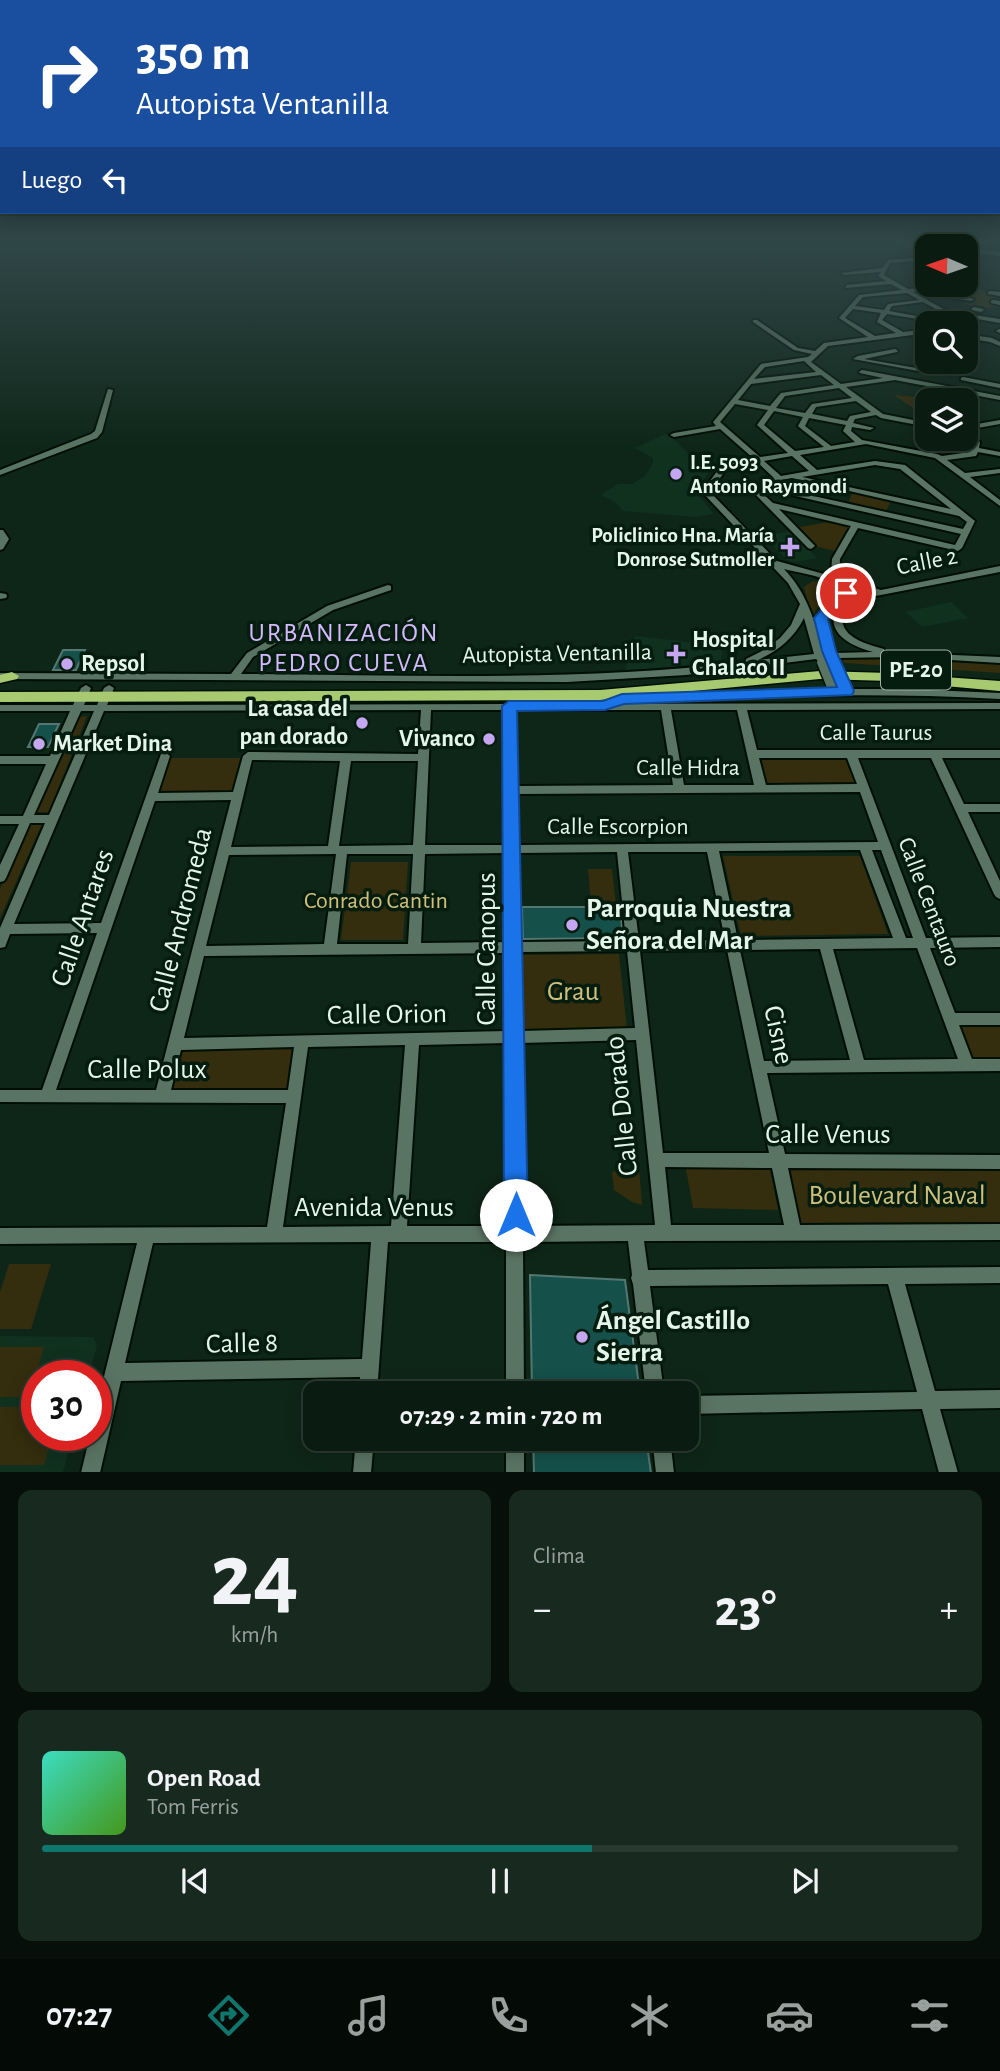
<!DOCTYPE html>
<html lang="es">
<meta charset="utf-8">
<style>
:root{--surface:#0a1c12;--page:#182920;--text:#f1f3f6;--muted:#99a19f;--line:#2a3a32;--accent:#0f766e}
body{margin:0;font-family:"Alegreya Sans",sans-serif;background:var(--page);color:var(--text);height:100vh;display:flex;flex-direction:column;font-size:26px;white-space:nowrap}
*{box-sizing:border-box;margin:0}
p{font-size:23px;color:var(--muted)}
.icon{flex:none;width:38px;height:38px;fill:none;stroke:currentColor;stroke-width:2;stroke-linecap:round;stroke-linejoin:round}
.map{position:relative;height:1472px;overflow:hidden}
.side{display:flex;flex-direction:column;gap:18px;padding:18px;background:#060f0a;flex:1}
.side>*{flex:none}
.banner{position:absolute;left:0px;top:0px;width:1001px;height:214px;box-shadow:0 4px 18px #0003,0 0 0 2px var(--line);background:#1a4fa0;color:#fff;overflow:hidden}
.needle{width:46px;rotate:272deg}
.fabs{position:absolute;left:915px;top:234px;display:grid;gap:14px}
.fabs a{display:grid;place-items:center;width:63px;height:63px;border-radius:14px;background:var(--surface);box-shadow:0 4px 18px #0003,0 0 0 2px var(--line);font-size:35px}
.speed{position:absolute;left:21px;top:1360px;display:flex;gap:14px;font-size:35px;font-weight:700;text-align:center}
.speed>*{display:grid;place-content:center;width:91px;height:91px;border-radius:50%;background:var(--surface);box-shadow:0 4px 18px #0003,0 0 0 2px var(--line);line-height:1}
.speed .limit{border:10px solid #d22;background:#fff;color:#111}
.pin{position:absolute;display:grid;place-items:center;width:60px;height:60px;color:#fff;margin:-30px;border:4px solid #fff;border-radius:50%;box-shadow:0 2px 7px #0007}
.me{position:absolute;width:77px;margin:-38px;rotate:0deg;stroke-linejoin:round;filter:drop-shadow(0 0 5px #0008)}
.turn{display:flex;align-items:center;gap:24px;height:147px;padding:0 21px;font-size:32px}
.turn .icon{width:91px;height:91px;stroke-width:2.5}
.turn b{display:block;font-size:49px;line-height:60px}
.then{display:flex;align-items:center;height:66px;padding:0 21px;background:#0003;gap:14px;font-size:26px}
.big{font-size:52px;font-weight:700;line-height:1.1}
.side .tile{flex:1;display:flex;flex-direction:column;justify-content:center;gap:10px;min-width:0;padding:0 24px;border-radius:14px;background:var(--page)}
.side .dial{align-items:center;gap:0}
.dial b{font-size:91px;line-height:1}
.song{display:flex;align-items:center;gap:21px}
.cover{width:84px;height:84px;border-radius:10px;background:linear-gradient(135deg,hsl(170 70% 55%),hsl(100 70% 35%))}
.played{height:7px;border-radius:4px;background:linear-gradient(90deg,var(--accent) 60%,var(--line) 60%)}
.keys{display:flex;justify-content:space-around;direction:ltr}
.heat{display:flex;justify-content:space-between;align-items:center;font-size:38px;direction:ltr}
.side .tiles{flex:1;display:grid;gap:18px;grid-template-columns:1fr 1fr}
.tile:last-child{grid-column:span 2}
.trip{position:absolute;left:303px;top:1381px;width:396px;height:70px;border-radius:14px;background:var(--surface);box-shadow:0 4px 18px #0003,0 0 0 2px var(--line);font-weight:700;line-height:70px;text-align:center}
.tab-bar{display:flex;height:112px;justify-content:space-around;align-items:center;background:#040b07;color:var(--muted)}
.tab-bar .icon{width:49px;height:49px}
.tab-bar .on{color:var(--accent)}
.tab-bar b{font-size:32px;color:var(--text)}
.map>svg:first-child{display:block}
</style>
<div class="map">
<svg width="1000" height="1473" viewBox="0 0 1000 1473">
<rect width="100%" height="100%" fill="#0e2618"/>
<g fill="#11311f">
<polygon points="665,434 673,438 698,463 707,463 712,468 708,469 708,473 695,491 714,514 696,517 623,511 615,502 601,495 618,484 632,484 645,476 653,463 653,458 635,448"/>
<polygon points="791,531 817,558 794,562 787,560 764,536"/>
<polygon points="951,602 968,618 922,627 906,612"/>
<polygon points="635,636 723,646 721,662 625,671"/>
<polygon points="0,1336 93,1337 97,1345 89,1375 37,1376 37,1435 73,1435 63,1472 0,1473"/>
</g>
<g fill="#342d0e">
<polygon points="976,289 999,293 994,302 1000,304 1000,307 975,308 954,298 969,299"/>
<polygon points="925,386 946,390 940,401 928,401 927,412 916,410 894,395 916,397"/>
<polygon points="853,492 891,501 886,511 848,503"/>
<polygon points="834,521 854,526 839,552 811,545 794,528"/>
<path d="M813,581L829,583L838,591L837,596C824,601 816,605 812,619L804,587Z"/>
<polygon points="889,657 1000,664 1000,673 845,663 841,659"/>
<polygon points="87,716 49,812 37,812 78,717"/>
<polygon points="755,754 851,754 860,789 764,789"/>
<polygon points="167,758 243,758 233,797 154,798"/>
<polygon points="33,822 43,822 0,918 0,889 30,824"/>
<polygon points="723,856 860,856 888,934 741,936"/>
<polygon points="351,862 408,862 403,940 341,940"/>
<polygon points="588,869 612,869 616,905 591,905"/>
<polygon points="619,954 627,1029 524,1029 522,955"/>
<polygon points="954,1022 1000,1022 1000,1062 969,1062"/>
<polygon points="296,1046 289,1092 167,1093 178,1047"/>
<polygon points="685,1164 769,1164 778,1210 693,1208"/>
<polygon points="639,1167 642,1205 632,1202 614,1190 612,1172"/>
<polygon points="788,1168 1000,1170 1000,1222 801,1223"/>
<polygon points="9,1264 51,1264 31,1329 0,1329 0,1292"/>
<polygon points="0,1347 44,1347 30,1397 0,1397"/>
<polygon points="0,1407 37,1407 37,1435 52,1435 44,1465 0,1465"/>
</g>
<g fill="#15504a" stroke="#547772" stroke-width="2">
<polygon points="63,650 85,650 76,670 53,670"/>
<polygon points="39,724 59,724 48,747 28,747"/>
<polygon points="522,907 620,907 623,938 523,939"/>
<polygon points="530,1275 625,1280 640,1393 532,1393"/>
<polygon points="533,1438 646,1438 651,1473 534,1473"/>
</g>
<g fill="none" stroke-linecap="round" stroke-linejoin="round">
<g stroke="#000f04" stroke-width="4">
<g id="minor">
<path d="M900,243H906L928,254V260L890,263L884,275L908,289L955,285L953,288L913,292L947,311L1000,319V323L943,313L923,302L892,306L889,311L939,320L936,322L887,314L882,320L903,332L928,329V333L828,346L811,362L841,384L883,378L860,373L859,372L862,370L1000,396V400L895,380L846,387L883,414L928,423V427L881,418L876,415L855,419L853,423L874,428L870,430L852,427L851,431L862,440L937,454L942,456L970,452L971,450L942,443L946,441L972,446L973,445L966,439V434L980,442L979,448L1000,452V456L978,452L976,456L947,460L965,473L1000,469V473L970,477L1000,500V506L935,458L866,444L800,455L817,470L875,461L905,465L975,521L962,548L958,551L858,528L840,559L839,578L881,590L1000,566V572L860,599L847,604C831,634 861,643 884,649L885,652L1000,657V663L901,657L837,658L835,661L832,662L825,659L824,662L821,663L816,659L686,675L567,682L0,679V673L231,674L247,653L327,606L388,585L391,586V590L333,610L253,657L241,674C409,675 578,682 745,662L746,659L764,650L780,638L791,625L800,604L788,583L702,492L723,463L753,458L720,429L674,437L670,435L674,433L716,426L713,422L714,421L761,364L808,357L812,354L794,350L753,322V320H757L798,348L815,351L824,343L868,337L839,318L859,295L902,290L891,284L845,288L847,285L886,281L878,276L881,272L844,275L841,273L882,268L888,260L925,257ZM907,293L919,300L888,304L884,310L855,306L863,297ZM853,309L881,313L877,322L896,333L875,336L845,318ZM804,361L816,372L754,379L765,367ZM821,375L834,385L781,393L770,406L738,400L751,384ZM839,388L852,398L812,404L805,413L776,408L785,396ZM856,401L871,412L850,416L847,421L812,414L816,407ZM735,404L768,410L757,425L788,453L760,457L720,422ZM774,411L803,417L798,426L799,427L824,447L795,451L764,425ZM809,418L846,425L843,431L855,442L831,446L805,426ZM792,456L809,471L781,476L764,461ZM757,462L773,477L765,478L754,493L808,548L811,549L815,546L779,509L851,526L832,559L831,576L777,561L710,492L728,467ZM875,465L900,469L951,509L802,477ZM792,478L959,516L967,522L963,529L768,486L770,482ZM765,489L961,534L955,545L773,503L762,493ZM784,569C803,574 834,576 843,595L840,600L829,604L816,618L826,653H824C814,621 808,594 784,569ZM847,586L869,592L851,597ZM836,608C825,634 852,646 873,652L835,653L826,618ZM804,618L814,654L758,660C778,651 794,638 804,618Z"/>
<polygon points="982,250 1000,252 1000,256 982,254 966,256 966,252"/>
<polygon points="990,291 1000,292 1000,296 988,294 988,292"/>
<polygon points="953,295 974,299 971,301 951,298 951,296"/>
<polygon points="993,300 1000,301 1000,305 991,303 991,301"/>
<polygon points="974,307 983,309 984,310 981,312 972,310 971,309"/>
<polygon points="999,329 1000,329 1000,333 996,331"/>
<polygon points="966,334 992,338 1000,342 1000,346 990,342 966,338"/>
<polygon points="895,349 898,351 897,352 864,359 922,369 924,370 924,372 853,359 858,356"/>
<polygon points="963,377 1000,384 1000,388 961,380 961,378"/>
<polygon points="108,389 113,390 102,432 97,438 0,475 0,470 91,434 95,431"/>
<polygon points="1000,420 1000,424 966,430 966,426"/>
<polygon points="0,530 3,530 9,539 3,549 0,550"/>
<polygon points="0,593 6,594 7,596 6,598 0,599"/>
<path d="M86,685L91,688L84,705H97L104,688L109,685L114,688L107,705L1000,703V709L747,710L757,750H1000V758H942L964,804H1000V812H968L1000,881V899L996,897L994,894L931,758H858L926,938L1000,937V947L930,948L955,1013H1000V1025H959L972,1059H1000V1071L767,1073L785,1154L1000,1155V1169L788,1168L800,1225L1000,1224V1240L644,1241L648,1270L1000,1267V1283L905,1284L935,1391L1000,1390V1408L940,1409L958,1473H939L922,1409L686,1414V1396L917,1392L888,1284L650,1286L664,1393H646L633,1284L631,1278L632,1275L628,1241L523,1242L524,1393H506V1242H388L377,1393H359L360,1377L121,1381L100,1473H81L90,1435H96V1409L137,1243L0,1244V1228L267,1227L286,1103L0,1102V1090H42L97,933L10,934L5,947L0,948V928L45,823H30L6,878L4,881L0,882V865L19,824H0V816H23L46,764H0V756H50L70,711H0V705H73L81,688ZM421,710L418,754L248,752L243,756L233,792L158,793L170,756L165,752L161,754L101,923L14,924L104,711ZM431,710H504L507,845H425ZM514,710H661L673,785L517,786ZM671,710H737L754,785H684ZM81,711H94L49,815H34ZM759,758H847L857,784L766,785ZM252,760L340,761L328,846L231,847ZM351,761H418L413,845L339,846ZM860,792L878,842L519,845L517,794ZM231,800L156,1090H56L155,801ZM860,850L893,938L738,940L719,851ZM872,850H881L913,938H906ZM617,852L626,941L520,942L519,853ZM628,852H707L725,940L639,941ZM507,853V942L421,943L425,854ZM336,854L324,944L206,946L229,855ZM347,854H413L408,944H337ZM917,948L958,1059L864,1060L833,949ZM820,949L850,1060L764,1061L740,950ZM727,950L769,1153H663L640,951ZM627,951L635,1028L521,1031L520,952ZM507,953V1031L184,1038L204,956ZM636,1040L655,1225L522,1226L521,1043ZM507,1043L506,1226H407L419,1045ZM405,1045L391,1226L283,1227L308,1047ZM294,1047L288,1090H171L181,1050ZM665,1167L772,1168L784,1225H671ZM371,1242L362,1359L125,1363L153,1243Z"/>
<path d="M812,689H906L1000,693V699C874,692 749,696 624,702L619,699L624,696Z"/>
<polygon points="356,1438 374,1438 371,1473 353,1473"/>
<rect x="506" y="1438" width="18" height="35"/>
<polygon points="652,1438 670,1438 674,1473 656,1473"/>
</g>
</g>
<g stroke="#000f04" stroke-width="3">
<g id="highway">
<polygon points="820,671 889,673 1000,681 1000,691 889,681 820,679 600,700 0,702 0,692 600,690"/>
<polygon points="12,672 19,676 17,679 0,683 0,675"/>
</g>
</g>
<use href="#minor" fill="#5a7463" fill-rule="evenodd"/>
<use href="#highway" fill="#a7c96f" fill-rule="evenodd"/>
<g stroke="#000f04" stroke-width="13" stroke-linecap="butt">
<g id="minor-bridge">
<polyline points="822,662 831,684"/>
<polyline points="834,662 842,683"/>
</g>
</g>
<use href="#minor-bridge" stroke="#5a7463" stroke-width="10"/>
</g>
<linearGradient id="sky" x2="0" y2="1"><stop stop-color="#08150d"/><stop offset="0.54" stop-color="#304748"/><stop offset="1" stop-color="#304748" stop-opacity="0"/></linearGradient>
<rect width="1000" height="449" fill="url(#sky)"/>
<polygon fill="#1a73e8" stroke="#114b97" stroke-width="2" points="846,589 853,593 851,601 837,609 828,619 836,651 854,691 852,695 624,704 605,710 517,711 528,1215 524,1224 516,1227 507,1224 504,1215 502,706 509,701 603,701 622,694 837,687 822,651 814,618 827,603 838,599 842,590"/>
<g fill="#c5a6f0" stroke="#051d0f" stroke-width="2.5">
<circle cx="676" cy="474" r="7"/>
<path d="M786.5 536.5h7v7h7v7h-7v7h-7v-7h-7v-7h7z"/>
<path d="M672.5 643.5h7v7h7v7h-7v7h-7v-7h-7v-7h7z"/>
<circle cx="67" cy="664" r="7"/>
<circle cx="362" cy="723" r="7"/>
<circle cx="489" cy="739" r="7"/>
<circle cx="39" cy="744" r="7"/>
<circle cx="572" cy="925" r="7"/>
<circle cx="582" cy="1337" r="7"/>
</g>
<g text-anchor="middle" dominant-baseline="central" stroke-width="7" stroke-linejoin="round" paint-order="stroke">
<g font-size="21" font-weight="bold" fill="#e6f5eb" stroke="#051d0f" text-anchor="start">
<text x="690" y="462">I.E. 5093<tspan x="690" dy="24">Antonio Raymondi</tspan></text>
<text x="774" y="535" text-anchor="end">Policlinico Hna. María<tspan x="774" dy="24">Donrose Sutmoller</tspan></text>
</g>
<rect fill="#051d0f" stroke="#a2b4a9" stroke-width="2" x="881" y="650.5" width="70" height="39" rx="5"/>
<g font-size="23" font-weight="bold" fill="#e6f5eb">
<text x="916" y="670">PE-20</text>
</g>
<g font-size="24" fill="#e6f5eb" stroke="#051d0f">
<text transform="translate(927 562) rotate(-11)">Calle 2</text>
<text transform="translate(557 654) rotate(-1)">Autopista Ventanilla</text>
<text x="876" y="733">Calle Taurus</text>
<text x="688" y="768">Calle Hidra</text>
<text x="618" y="827">Calle Escorpion</text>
<text transform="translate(929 902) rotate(69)">Calle Centauro</text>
</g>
<g font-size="24" font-weight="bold" fill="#e6f5eb" stroke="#051d0f" text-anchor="start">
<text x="692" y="640">Hospital<tspan x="692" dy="28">Chalaco II</tspan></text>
<text x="81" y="664">Repsol</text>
<text x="348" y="709" text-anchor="end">La casa del<tspan x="348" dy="28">pan dorado</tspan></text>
<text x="475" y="739" text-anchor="end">Vivanco</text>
<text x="53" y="744">Market Dina</text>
</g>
<g font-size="24" fill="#d1c07b" stroke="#051d0f">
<text x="376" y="901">Conrado Cantin</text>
</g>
<g font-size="26" letter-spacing="2" fill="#d5b9fe" stroke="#051d0f">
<text x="344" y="633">URBANIZACIÓN<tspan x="344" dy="30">PEDRO CUEVA</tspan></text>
</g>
<g font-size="28" font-weight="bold" fill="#e6f5eb" stroke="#051d0f" text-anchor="start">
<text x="586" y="909">Parroquia Nuestra<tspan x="586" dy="32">Señora del Mar</tspan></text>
<text x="596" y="1321">Ángel Castillo<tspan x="596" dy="32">Sierra</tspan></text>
</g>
<g font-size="28" fill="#e6f5eb" stroke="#051d0f">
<text transform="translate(83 918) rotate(-71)">Calle Antares</text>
<text transform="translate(181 920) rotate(-76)">Calle Andromeda</text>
<text transform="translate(487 949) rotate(-90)">Calle Canopus</text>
<text transform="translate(387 1015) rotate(-1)">Calle Orion</text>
<text transform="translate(778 1035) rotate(78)">Cisne</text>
<text x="147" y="1070">Calle Polux</text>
<text transform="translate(622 1106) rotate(-96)">Calle Dorado</text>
<text x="828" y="1135">Calle Venus</text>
<text x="374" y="1208">Avenida Venus</text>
<text transform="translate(242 1344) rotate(-1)">Calle 8</text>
</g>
<g font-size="28" fill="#d1c07b" stroke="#051d0f">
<text x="573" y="992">Grau</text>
<text x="897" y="1196">Boulevard Naval</text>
</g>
</g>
</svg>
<div class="fabs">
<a><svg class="needle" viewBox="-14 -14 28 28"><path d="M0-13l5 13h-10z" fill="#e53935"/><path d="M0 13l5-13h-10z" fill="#99a19f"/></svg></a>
<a><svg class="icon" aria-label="search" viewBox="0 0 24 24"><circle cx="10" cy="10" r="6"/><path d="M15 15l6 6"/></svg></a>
<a><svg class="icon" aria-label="layers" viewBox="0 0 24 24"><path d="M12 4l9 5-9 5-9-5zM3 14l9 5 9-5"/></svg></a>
</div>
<div class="speed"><div class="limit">30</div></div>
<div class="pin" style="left:846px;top:593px;background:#d93025"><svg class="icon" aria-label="arrive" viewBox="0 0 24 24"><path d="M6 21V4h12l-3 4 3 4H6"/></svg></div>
<svg class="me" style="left:516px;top:1215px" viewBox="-20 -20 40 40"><circle r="19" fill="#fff"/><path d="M0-13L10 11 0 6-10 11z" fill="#1a73e8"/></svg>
<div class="trip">07:29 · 2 min · 720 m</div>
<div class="banner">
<div class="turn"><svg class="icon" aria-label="right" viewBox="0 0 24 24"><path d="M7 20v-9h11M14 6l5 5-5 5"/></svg><div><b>350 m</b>Autopista Ventanilla</div></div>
<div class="then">Luego<svg class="icon" aria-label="left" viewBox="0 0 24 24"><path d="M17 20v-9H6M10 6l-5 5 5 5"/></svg></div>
</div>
</div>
<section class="side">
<div class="tiles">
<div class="tile dial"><b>24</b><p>km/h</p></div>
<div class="tile"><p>Clima</p>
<div class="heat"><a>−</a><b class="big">23°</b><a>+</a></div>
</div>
<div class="tile">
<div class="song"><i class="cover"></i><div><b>Open Road</b><p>Tom Ferris</p></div></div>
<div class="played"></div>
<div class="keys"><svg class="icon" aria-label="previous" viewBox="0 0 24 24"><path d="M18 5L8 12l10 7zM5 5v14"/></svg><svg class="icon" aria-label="pause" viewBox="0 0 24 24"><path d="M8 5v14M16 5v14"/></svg><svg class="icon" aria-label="next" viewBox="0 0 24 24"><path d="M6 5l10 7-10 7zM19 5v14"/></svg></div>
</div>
</div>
</section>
<nav class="tab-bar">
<b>07:27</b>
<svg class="icon on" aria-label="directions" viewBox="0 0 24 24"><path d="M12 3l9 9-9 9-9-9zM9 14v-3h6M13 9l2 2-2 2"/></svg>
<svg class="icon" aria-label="music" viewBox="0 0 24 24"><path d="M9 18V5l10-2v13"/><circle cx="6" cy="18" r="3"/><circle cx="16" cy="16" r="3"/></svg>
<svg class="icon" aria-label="phone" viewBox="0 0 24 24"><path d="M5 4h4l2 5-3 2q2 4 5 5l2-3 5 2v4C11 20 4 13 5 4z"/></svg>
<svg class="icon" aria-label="climate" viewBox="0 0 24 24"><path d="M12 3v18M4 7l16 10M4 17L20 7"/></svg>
<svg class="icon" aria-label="car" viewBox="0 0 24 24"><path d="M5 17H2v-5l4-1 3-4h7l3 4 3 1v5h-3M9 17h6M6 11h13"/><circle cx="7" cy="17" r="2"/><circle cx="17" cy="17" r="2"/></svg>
<svg class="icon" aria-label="filters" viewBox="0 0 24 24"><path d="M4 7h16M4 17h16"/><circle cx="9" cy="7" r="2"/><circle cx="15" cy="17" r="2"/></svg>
</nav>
